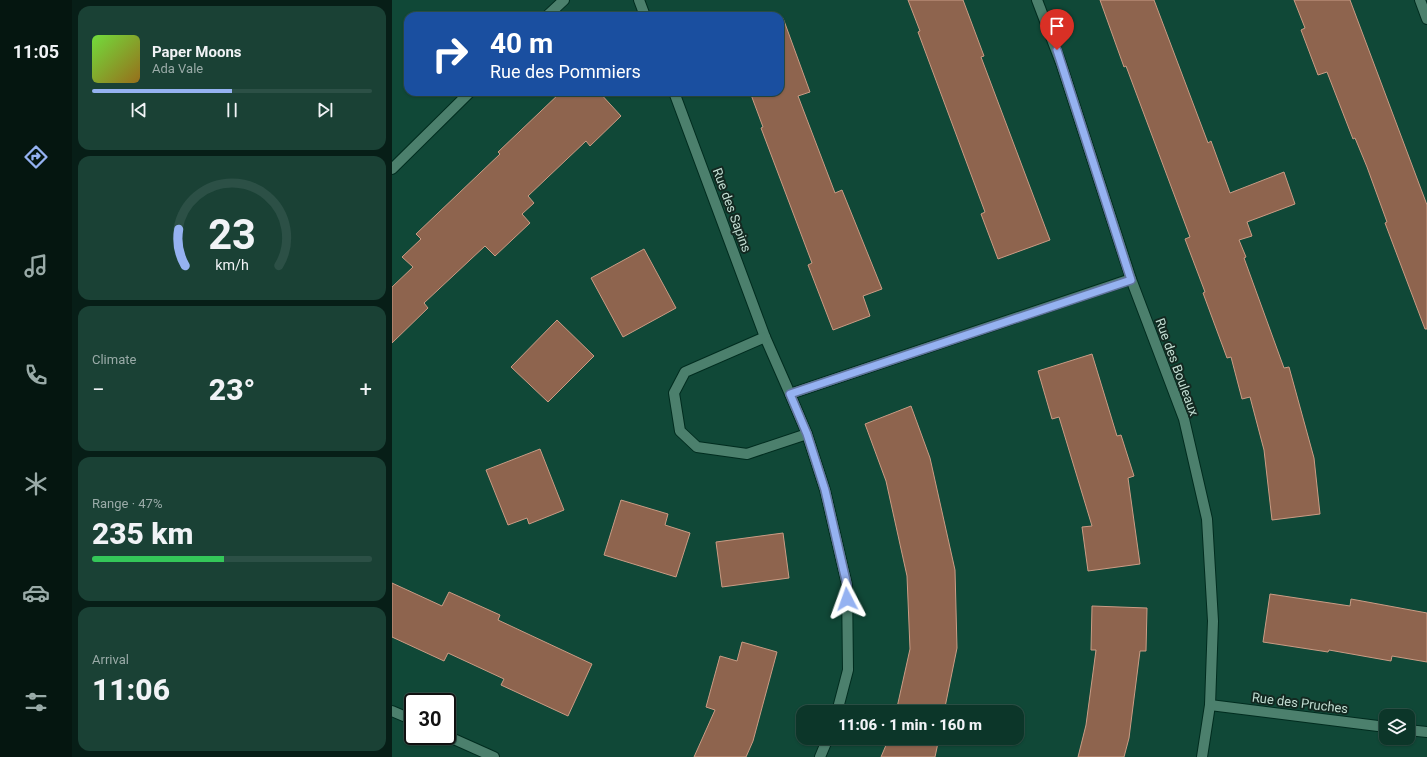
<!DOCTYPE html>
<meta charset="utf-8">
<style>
:root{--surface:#0c3629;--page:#1a4135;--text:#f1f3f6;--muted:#9aaba8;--line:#2c5046;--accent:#95b2f1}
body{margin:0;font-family:Roboto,sans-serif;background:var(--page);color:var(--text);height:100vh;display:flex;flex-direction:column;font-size:15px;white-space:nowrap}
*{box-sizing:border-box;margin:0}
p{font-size:13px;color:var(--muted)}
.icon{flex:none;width:22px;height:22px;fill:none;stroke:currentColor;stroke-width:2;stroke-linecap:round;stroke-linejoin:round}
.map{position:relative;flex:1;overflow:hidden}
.sheet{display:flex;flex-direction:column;gap:6px;padding:6px;background:#071e17;width:320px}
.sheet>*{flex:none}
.banner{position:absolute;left:12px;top:12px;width:380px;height:84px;border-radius:12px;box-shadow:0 1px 3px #0004,0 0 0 1px var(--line);background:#1a4fa0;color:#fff;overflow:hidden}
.controls{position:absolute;left:987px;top:709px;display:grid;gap:8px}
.controls a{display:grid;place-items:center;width:36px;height:36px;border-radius:8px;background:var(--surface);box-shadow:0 1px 3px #0004,0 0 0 1px var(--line);font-size:20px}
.speed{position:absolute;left:12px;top:693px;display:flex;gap:8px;font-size:20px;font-weight:700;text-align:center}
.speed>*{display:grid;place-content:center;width:52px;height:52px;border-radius:50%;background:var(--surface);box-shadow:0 1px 3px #0004,0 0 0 1px var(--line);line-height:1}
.speed .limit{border:2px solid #111;border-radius:6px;background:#fff;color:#111}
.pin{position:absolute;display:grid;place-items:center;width:34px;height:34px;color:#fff;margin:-41px -17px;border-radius:50% 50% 50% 0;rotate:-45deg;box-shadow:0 0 4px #0007}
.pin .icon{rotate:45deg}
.me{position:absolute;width:44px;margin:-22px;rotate:356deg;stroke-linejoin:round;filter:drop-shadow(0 0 3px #0008)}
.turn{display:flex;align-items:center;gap:14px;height:84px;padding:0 20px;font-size:18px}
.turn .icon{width:52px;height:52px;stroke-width:2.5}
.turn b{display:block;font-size:28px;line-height:34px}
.big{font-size:30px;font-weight:800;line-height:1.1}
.sheet .widget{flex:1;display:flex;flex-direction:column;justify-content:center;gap:6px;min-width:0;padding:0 14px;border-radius:12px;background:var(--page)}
.sheet .dial{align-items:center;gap:0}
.dial svg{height:104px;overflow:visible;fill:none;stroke:var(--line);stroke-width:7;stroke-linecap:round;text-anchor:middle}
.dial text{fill:var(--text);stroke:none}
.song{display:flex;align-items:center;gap:12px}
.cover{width:48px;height:48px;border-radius:6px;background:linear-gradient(135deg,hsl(100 70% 55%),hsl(40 70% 35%))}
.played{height:4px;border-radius:2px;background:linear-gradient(90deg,var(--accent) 50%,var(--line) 50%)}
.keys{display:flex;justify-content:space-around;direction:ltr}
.heat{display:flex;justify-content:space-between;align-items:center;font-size:22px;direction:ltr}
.charge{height:6px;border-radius:3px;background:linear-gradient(90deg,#34c759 47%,var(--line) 0)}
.trip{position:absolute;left:404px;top:705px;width:228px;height:40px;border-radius:12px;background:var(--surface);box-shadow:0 1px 3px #0004,0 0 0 1px var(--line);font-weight:800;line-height:40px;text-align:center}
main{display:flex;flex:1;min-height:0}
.tab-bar{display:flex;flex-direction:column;width:72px;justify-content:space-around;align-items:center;background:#051610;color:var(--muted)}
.tab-bar .icon{width:28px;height:28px}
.tab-bar .selected{color:var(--accent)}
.tab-bar b{font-size:18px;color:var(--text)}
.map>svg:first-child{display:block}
</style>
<main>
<nav class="tab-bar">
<b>11:05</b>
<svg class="icon selected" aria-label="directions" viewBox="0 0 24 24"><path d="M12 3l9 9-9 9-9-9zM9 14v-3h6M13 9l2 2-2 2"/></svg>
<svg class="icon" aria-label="music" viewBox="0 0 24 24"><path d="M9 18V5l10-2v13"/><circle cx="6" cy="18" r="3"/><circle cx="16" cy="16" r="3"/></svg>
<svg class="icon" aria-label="phone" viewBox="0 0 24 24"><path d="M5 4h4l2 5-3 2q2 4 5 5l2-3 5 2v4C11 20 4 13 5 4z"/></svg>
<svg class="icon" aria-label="climate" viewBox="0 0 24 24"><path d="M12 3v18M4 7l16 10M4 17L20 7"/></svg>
<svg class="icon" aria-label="car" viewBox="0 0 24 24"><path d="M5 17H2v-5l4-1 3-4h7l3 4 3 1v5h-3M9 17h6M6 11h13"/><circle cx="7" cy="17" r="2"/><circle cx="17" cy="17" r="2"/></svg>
<svg class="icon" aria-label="filters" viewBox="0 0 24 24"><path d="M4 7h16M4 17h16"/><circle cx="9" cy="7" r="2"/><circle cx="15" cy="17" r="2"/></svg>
</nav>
<section class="sheet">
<div class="widget">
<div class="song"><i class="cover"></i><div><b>Paper Moons</b><p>Ada Vale</p></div></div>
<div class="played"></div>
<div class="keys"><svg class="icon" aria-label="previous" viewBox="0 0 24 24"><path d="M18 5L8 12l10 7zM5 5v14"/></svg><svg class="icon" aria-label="pause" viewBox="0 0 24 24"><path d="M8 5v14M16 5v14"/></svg><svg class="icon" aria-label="next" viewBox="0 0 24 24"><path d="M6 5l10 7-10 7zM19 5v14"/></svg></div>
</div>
<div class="widget dial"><svg viewBox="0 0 100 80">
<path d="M14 69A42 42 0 1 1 86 69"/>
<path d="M14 69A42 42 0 0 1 9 41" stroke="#95b2f1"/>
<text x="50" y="56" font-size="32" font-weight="700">23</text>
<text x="50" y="72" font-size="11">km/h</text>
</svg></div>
<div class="widget"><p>Climate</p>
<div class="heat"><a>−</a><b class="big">23°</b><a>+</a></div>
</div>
<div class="widget"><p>Range · 47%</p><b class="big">235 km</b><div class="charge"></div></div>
<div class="widget"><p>Arrival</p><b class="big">11:06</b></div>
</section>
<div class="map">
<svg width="1035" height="757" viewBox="0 0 1035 757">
<rect width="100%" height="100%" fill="#104837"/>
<g fill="#8e644e" stroke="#ca9c85">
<polygon points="516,0 571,0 592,56 589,57 658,240 606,259 589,214 593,212 526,32 528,31"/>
<polygon points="708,0 762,0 816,143 819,141 838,193 892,172 903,204 855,222 860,236 847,240 854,257 852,258 892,368 897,367 922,458 928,514 880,520 872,450 858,397 850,399 839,357 835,358 811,293 813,292 793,239 798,237 734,66 732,67"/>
<polygon points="902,0 958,0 1035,205 1035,329 1033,329 993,223 995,222 975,167 963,138 961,139 935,72 926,75 909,30 913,28"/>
<polygon points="388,18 391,18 418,92 406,96 443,193 450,190 490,289 471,296 478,316 441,330 416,265 420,263 369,128 371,127 358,92 388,92"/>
<polygon points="169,92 207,92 229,116 198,146 194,141 136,196 142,203 130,214 138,223 103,256 93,246 32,303 36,308 0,343 0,287 21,267 10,257 29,239 24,234 108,154 106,152"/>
<polygon points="252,249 284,308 231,337 199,278"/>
<polygon points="165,320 202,356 156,402 119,367"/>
<polygon points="700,354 725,436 729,435 742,476 736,478 748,564 696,571 690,527 700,526 667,417 660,419 646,371"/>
<polygon points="519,406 538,458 563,570 565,648 552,712 504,712 518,649 515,576 494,481 473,424"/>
<polygon points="148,449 172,510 137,524 135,518 116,525 94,470"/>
<polygon points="229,500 276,514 273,525 298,533 284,577 212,555"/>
<polygon points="391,533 397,578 330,587 324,542"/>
<polygon points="0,583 50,606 57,592 108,615 106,620 200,664 176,716 109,685 112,679 56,653 52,661 0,637"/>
<polygon points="878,594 958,606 959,599 1035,613 1035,662 1000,656 999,661 937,650 936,652 871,642"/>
<polygon points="700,606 755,608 754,651 748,651 737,738 732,757 686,757 694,725 704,650 699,650"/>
<polygon points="350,642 385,652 361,741 354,757 302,757 323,710 314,707 328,656 345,661"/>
<polygon points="497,738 547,738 543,757 489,757"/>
</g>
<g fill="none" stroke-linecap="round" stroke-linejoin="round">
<g stroke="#012c1f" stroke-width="12">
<g id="minor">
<polyline points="247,0 253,16"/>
<polyline points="645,0 669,63 739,279 792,419 815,519 821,621 818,705 810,757"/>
<polyline points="1028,0 1035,19"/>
<polyline points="155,16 172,0"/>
<polyline points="282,92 373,337 398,394 415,434 433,490 455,585 456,670 445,712"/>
<polyline points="0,169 78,92"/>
<polyline points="373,337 293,372 282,393 288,431 305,447 355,454 415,434"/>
<polyline points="398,394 739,279"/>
<polyline points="818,705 994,727"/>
<polyline points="0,711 21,720"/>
<polyline points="1016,730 1035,732"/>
<polyline points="55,736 102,757"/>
<polyline points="428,757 436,738"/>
</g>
</g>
<use href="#minor" stroke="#4c806d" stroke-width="10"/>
</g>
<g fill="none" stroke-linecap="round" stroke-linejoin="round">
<g stroke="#61749d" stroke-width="10">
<polyline id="route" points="455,599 455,585 433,490 415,434 398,394 739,280 665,50"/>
</g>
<use href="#route" stroke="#95b2f1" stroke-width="7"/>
</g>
<g text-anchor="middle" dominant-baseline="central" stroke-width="4" stroke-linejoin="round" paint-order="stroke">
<g font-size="13" fill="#c3ded3" stroke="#132921">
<text transform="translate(340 210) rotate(70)">Rue des Sapins</text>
<text transform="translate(785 367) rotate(70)">Rue des Bouleaux</text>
<text transform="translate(908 703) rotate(7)">Rue des Pruches</text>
</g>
</g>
</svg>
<div class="controls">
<a><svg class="icon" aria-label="layers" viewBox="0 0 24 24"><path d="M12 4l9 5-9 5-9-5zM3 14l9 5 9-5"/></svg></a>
</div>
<div class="speed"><div class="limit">30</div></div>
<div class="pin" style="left:665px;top:50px;background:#d93025"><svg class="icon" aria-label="arrive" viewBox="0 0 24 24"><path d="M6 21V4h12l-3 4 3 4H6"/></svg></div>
<svg class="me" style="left:455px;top:599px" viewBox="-20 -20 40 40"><path d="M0-17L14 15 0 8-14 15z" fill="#95b2f1" stroke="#fff" stroke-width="4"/></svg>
<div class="trip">11:06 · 1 min · 160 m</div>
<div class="banner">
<div class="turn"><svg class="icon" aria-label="right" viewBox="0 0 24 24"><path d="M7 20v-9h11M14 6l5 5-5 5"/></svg><div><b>40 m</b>Rue des Pommiers</div></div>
</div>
</div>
</main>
